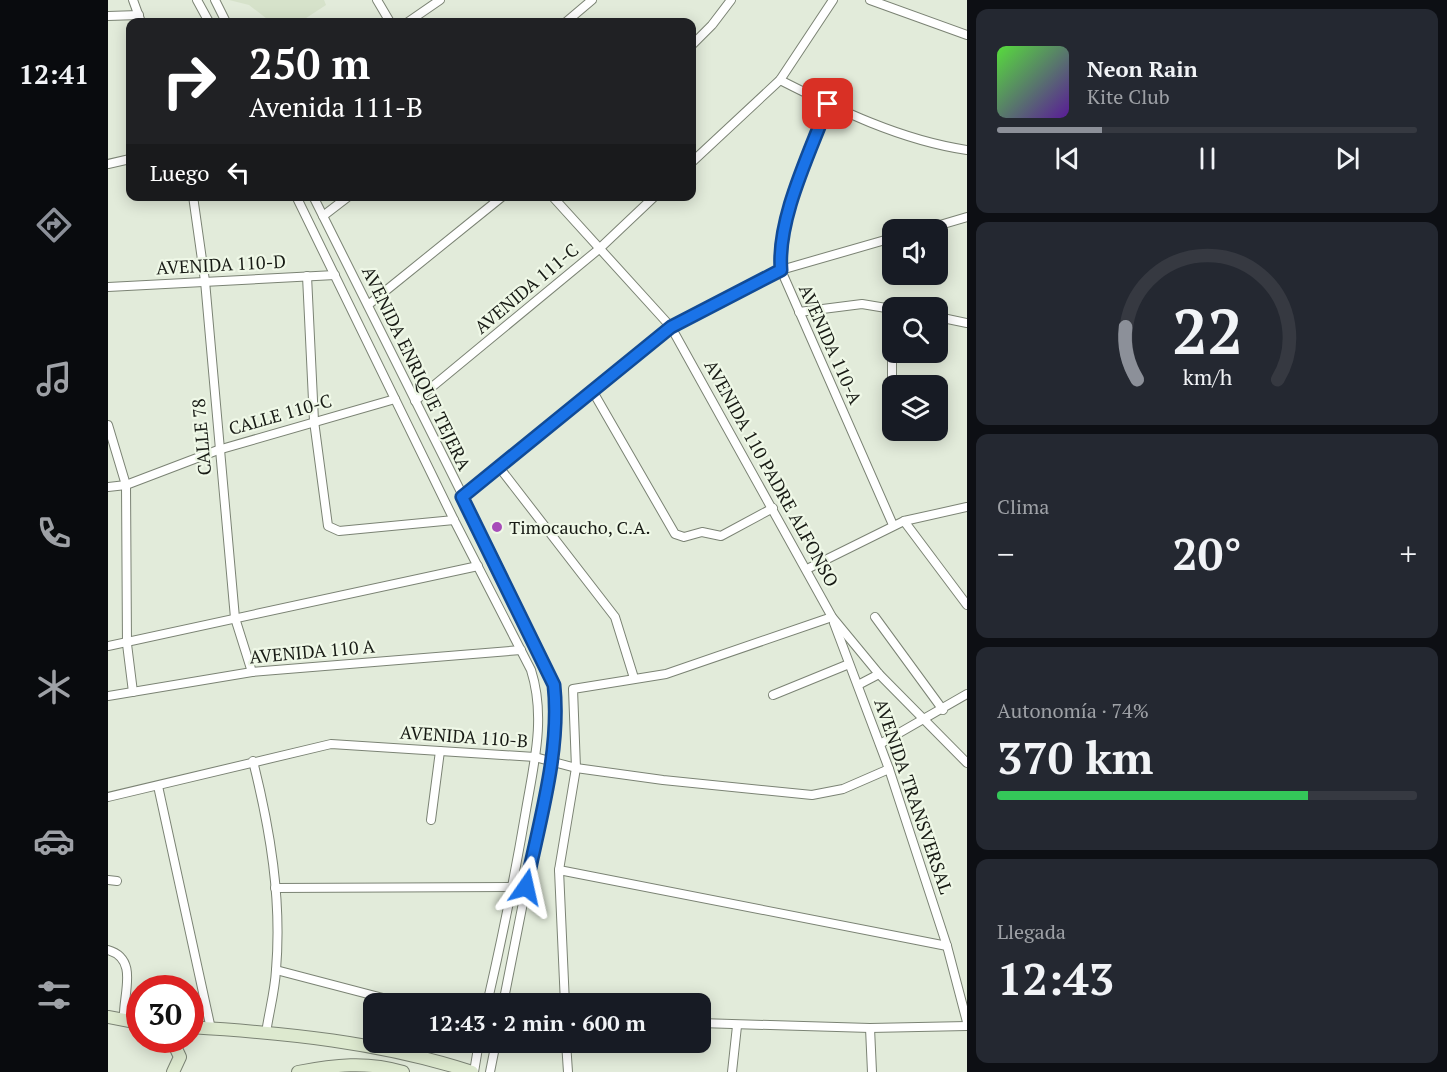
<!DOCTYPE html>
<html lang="es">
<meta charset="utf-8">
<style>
:root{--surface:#171b24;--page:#242831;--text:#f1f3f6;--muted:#9ea1a6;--line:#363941;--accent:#8c9099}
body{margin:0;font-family:"PT Serif",serif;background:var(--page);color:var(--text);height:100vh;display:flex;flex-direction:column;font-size:22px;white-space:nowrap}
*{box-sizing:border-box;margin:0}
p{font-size:20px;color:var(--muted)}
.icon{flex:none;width:33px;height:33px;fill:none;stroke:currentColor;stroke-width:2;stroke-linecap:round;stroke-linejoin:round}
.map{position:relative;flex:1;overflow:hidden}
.drawer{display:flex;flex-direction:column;gap:9px;padding:9px;background:#0d0f14;width:480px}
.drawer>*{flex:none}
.hud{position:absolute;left:18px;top:18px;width:570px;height:183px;border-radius:12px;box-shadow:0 3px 15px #0003;background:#202124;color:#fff;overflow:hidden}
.fabs{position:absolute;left:774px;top:219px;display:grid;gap:12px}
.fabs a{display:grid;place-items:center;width:66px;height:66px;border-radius:12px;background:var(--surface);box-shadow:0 3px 15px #0003;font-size:30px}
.speed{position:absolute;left:18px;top:975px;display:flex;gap:12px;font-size:30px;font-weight:700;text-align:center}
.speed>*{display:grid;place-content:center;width:78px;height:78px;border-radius:50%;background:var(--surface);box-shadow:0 3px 15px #0003;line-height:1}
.speed .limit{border:9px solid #d22;background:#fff;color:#111}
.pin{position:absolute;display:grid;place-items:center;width:51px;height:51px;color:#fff;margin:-26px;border-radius:12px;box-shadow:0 3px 9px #0006}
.me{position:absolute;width:66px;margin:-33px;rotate:11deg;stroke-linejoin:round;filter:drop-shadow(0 0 4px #0008)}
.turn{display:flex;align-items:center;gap:21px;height:126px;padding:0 24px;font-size:27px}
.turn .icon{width:78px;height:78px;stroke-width:2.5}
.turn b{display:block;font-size:42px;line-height:51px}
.then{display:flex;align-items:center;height:57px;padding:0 24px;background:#0003;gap:12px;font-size:22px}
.big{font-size:45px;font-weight:800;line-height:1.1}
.drawer .card{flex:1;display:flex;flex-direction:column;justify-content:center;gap:9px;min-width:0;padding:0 21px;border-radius:12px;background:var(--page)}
.drawer .dial{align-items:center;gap:0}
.dial svg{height:156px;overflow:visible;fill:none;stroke:var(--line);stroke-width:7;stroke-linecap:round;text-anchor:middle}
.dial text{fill:var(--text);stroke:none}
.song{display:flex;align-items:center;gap:18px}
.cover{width:72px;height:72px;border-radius:9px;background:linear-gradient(135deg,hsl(110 70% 55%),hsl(270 70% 35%))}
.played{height:6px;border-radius:3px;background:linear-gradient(90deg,var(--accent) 25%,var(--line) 25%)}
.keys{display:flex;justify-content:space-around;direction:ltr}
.heat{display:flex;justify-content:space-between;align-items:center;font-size:33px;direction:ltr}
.charge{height:9px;border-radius:4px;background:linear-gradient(90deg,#34c759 74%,var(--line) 0)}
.trip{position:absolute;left:255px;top:993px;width:348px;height:60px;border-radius:12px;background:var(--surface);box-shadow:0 3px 15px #0003;font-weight:800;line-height:60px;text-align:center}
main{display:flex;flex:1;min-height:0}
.tab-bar{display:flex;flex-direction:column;width:108px;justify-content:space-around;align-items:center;background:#090b0e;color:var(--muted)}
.tab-bar .icon{width:42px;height:42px}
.tab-bar .selected{color:var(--accent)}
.tab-bar b{font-size:27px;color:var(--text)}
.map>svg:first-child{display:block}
</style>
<main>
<nav class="tab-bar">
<b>12:41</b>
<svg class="icon selected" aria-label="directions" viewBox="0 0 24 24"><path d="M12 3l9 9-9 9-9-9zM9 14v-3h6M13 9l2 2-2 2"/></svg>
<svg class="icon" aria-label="music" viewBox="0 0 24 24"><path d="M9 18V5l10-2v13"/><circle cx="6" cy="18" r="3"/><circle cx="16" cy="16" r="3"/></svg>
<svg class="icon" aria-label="phone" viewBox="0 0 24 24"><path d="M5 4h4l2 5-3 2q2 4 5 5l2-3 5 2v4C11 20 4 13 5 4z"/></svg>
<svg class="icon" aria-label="climate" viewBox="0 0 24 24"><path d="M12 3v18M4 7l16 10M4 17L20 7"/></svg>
<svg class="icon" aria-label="car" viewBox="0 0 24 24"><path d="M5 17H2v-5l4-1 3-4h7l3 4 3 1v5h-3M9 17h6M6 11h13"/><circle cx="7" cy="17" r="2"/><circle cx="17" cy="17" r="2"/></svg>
<svg class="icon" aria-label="filters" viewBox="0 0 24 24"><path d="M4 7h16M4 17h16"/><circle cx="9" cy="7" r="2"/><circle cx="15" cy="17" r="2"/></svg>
</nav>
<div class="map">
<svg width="859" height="1072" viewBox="0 0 859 1072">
<rect width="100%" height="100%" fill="#e2ebda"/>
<polygon fill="#d6e2ca" points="121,0 216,0 218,5 192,22 163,22 141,5"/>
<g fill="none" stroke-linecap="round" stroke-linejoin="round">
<g stroke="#7b8374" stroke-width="10">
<g id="street">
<polyline points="25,0 33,22"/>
<polyline points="89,0 101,22"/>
<polyline points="107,0 118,22"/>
<polyline points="269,0 282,22"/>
<polyline points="762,0 859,35"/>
<polyline points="0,16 31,15"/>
<polyline points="300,22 332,0"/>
<polyline points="458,22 484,0"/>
<polyline points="584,45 604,25 623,0"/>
<path d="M672,80C731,110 792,140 859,150"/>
<path d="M720,104C702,152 669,219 673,270L785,525"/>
<polyline points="584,162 672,80 725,0"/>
<polyline points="0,164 22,159"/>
<polyline points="85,196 97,281 127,618 144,672"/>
<path d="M188,196L346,520L423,670C438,717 426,763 418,810C407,875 394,939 379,1004"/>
<polyline points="205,196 388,562 446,685 449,709 443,761 395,1004"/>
<polyline points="444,196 563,327 724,617 771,674 859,763"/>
<polyline points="215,216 241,196"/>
<polyline points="815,230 859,217"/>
<polyline points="199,276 206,421 220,526 231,531 346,520"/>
<polyline points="0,287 227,275"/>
<polyline points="260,305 395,196"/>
<polyline points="784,309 784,400"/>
<polyline points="691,312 754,304 784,309"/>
<polyline points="830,317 859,323"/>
<polyline points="484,390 567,534 576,537 594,532 613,536 665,508"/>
<polyline points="307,401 491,249 547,196"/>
<polyline points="0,425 18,485 19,644 25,692"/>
<polyline points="391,467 507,617 526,678"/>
<polyline points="0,487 18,485 110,450 287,399"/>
<polyline points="354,497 563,327 673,270 784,238"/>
<polyline points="796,521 859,605"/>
<polyline points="699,569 796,521 859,507"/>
<polyline points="767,617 835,710"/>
<polyline points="726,623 781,769 839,946 859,1022"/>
<polyline points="0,646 370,566"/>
<polyline points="750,685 771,674"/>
<polyline points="665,695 741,664"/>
<polyline points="0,696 144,672 413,650"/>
<polyline points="772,744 859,694"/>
<path d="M145,761C162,829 174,899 168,970C167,991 161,1012 158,1033"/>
<polyline points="50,786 103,1029"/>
<polyline points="0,797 223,744 427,757 468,768 555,780 704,795 735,789 781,769"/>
<polyline points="323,820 332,751"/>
<polyline points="451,870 839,946"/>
<polyline points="0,880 9,881"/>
<polyline points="167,888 405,887"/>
<path d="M0,950C32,959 14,996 16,1020"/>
<polyline points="168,970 298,1004"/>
<polyline points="457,1004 451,870 468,768 465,689 558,674 724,617"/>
<polyline points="592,1023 762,1028 859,1026"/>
<polyline points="762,1028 764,1072"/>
<polyline points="458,1042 460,1072"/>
<polyline points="366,1072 371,1042"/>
<polyline points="382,1072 388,1042"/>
<polyline points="624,1072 629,1026"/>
</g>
</g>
<g stroke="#7b8374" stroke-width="14">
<g id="secondary">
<polyline points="0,1017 32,1023"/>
<path d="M82,1027C178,1033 272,1042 364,1072"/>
<polyline points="64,1040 72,1057 65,1072"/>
<path d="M190,1072C226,1065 259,1061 295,1072"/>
</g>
</g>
<use href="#street" stroke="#fff" stroke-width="8"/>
<use href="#secondary" stroke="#dde9cf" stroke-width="12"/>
</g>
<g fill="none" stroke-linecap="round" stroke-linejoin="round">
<g stroke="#114b97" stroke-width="15">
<path id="route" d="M418,887C431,822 453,751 446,685L354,497L563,327L673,270C669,218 702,153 720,104"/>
</g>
<use href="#route" stroke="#1a73e8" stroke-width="10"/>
</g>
<circle fill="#a74db9" stroke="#eff8e7" stroke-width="2" cx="389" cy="527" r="6"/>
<g text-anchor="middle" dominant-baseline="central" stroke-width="4.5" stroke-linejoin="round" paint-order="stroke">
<g font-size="18" fill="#171a14" stroke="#eff8e7">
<text transform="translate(113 264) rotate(-3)">AVENIDA 110-D</text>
<text transform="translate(418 288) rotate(-40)">AVENIDA 111-C</text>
<text transform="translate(723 344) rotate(66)">AVENIDA 110-A</text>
<text transform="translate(309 368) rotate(64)">AVENIDA ENRIQUE TEJERA</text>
<text transform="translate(172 414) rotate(-16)">CALLE 110-C</text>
<text transform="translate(93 437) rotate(-95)">CALLE 78</text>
<text transform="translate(664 473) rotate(61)">AVENIDA 110 PADRE ALFONSO</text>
<text transform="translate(204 651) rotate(-5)">AVENIDA 110 A</text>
<text transform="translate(356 736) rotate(4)">AVENIDA 110-B</text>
<text transform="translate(806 796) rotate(71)">AVENIDA TRANSVERSAL</text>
</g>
<g font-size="18" fill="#171a14" stroke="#eff8e7" text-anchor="start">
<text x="401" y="527">Timocaucho, C.A.</text>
</g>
</g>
</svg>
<div class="fabs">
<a><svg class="icon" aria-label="sound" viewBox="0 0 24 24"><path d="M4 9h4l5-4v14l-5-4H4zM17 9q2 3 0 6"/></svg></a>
<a><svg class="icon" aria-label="search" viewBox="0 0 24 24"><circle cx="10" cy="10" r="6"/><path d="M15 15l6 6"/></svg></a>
<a><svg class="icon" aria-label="layers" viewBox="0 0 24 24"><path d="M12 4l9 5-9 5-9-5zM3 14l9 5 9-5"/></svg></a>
</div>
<div class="speed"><div class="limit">30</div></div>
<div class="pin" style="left:720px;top:104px;background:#d93025"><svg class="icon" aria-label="arrive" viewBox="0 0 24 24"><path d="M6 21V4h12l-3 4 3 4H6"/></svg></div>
<svg class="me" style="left:418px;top:887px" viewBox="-20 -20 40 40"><path d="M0-17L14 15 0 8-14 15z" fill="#1a73e8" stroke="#fff" stroke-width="4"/></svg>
<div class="trip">12:43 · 2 min · 600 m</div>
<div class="hud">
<div class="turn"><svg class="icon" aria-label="right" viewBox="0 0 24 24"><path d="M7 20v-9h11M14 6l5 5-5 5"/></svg><div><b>250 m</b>Avenida 111-B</div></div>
<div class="then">Luego<svg class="icon" aria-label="left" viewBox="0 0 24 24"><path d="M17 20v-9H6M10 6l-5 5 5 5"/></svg></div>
</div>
</div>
<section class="drawer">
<div class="card">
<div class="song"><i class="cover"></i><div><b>Neon Rain</b><p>Kite Club</p></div></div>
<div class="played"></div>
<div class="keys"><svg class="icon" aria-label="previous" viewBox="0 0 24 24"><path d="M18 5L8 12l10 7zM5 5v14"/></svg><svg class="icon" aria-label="pause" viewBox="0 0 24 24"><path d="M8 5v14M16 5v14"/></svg><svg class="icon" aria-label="next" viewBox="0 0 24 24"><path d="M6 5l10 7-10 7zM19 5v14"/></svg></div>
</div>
<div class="card dial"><svg viewBox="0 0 100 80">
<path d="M14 69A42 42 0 1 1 86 69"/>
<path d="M14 69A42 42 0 0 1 8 42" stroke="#8c9099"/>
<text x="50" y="56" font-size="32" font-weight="700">22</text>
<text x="50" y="72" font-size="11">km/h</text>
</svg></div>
<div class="card"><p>Clima</p>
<div class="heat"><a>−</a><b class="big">20°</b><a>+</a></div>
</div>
<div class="card"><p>Autonomía · 74%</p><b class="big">370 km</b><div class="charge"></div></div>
<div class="card"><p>Llegada</p><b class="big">12:43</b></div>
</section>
</main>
